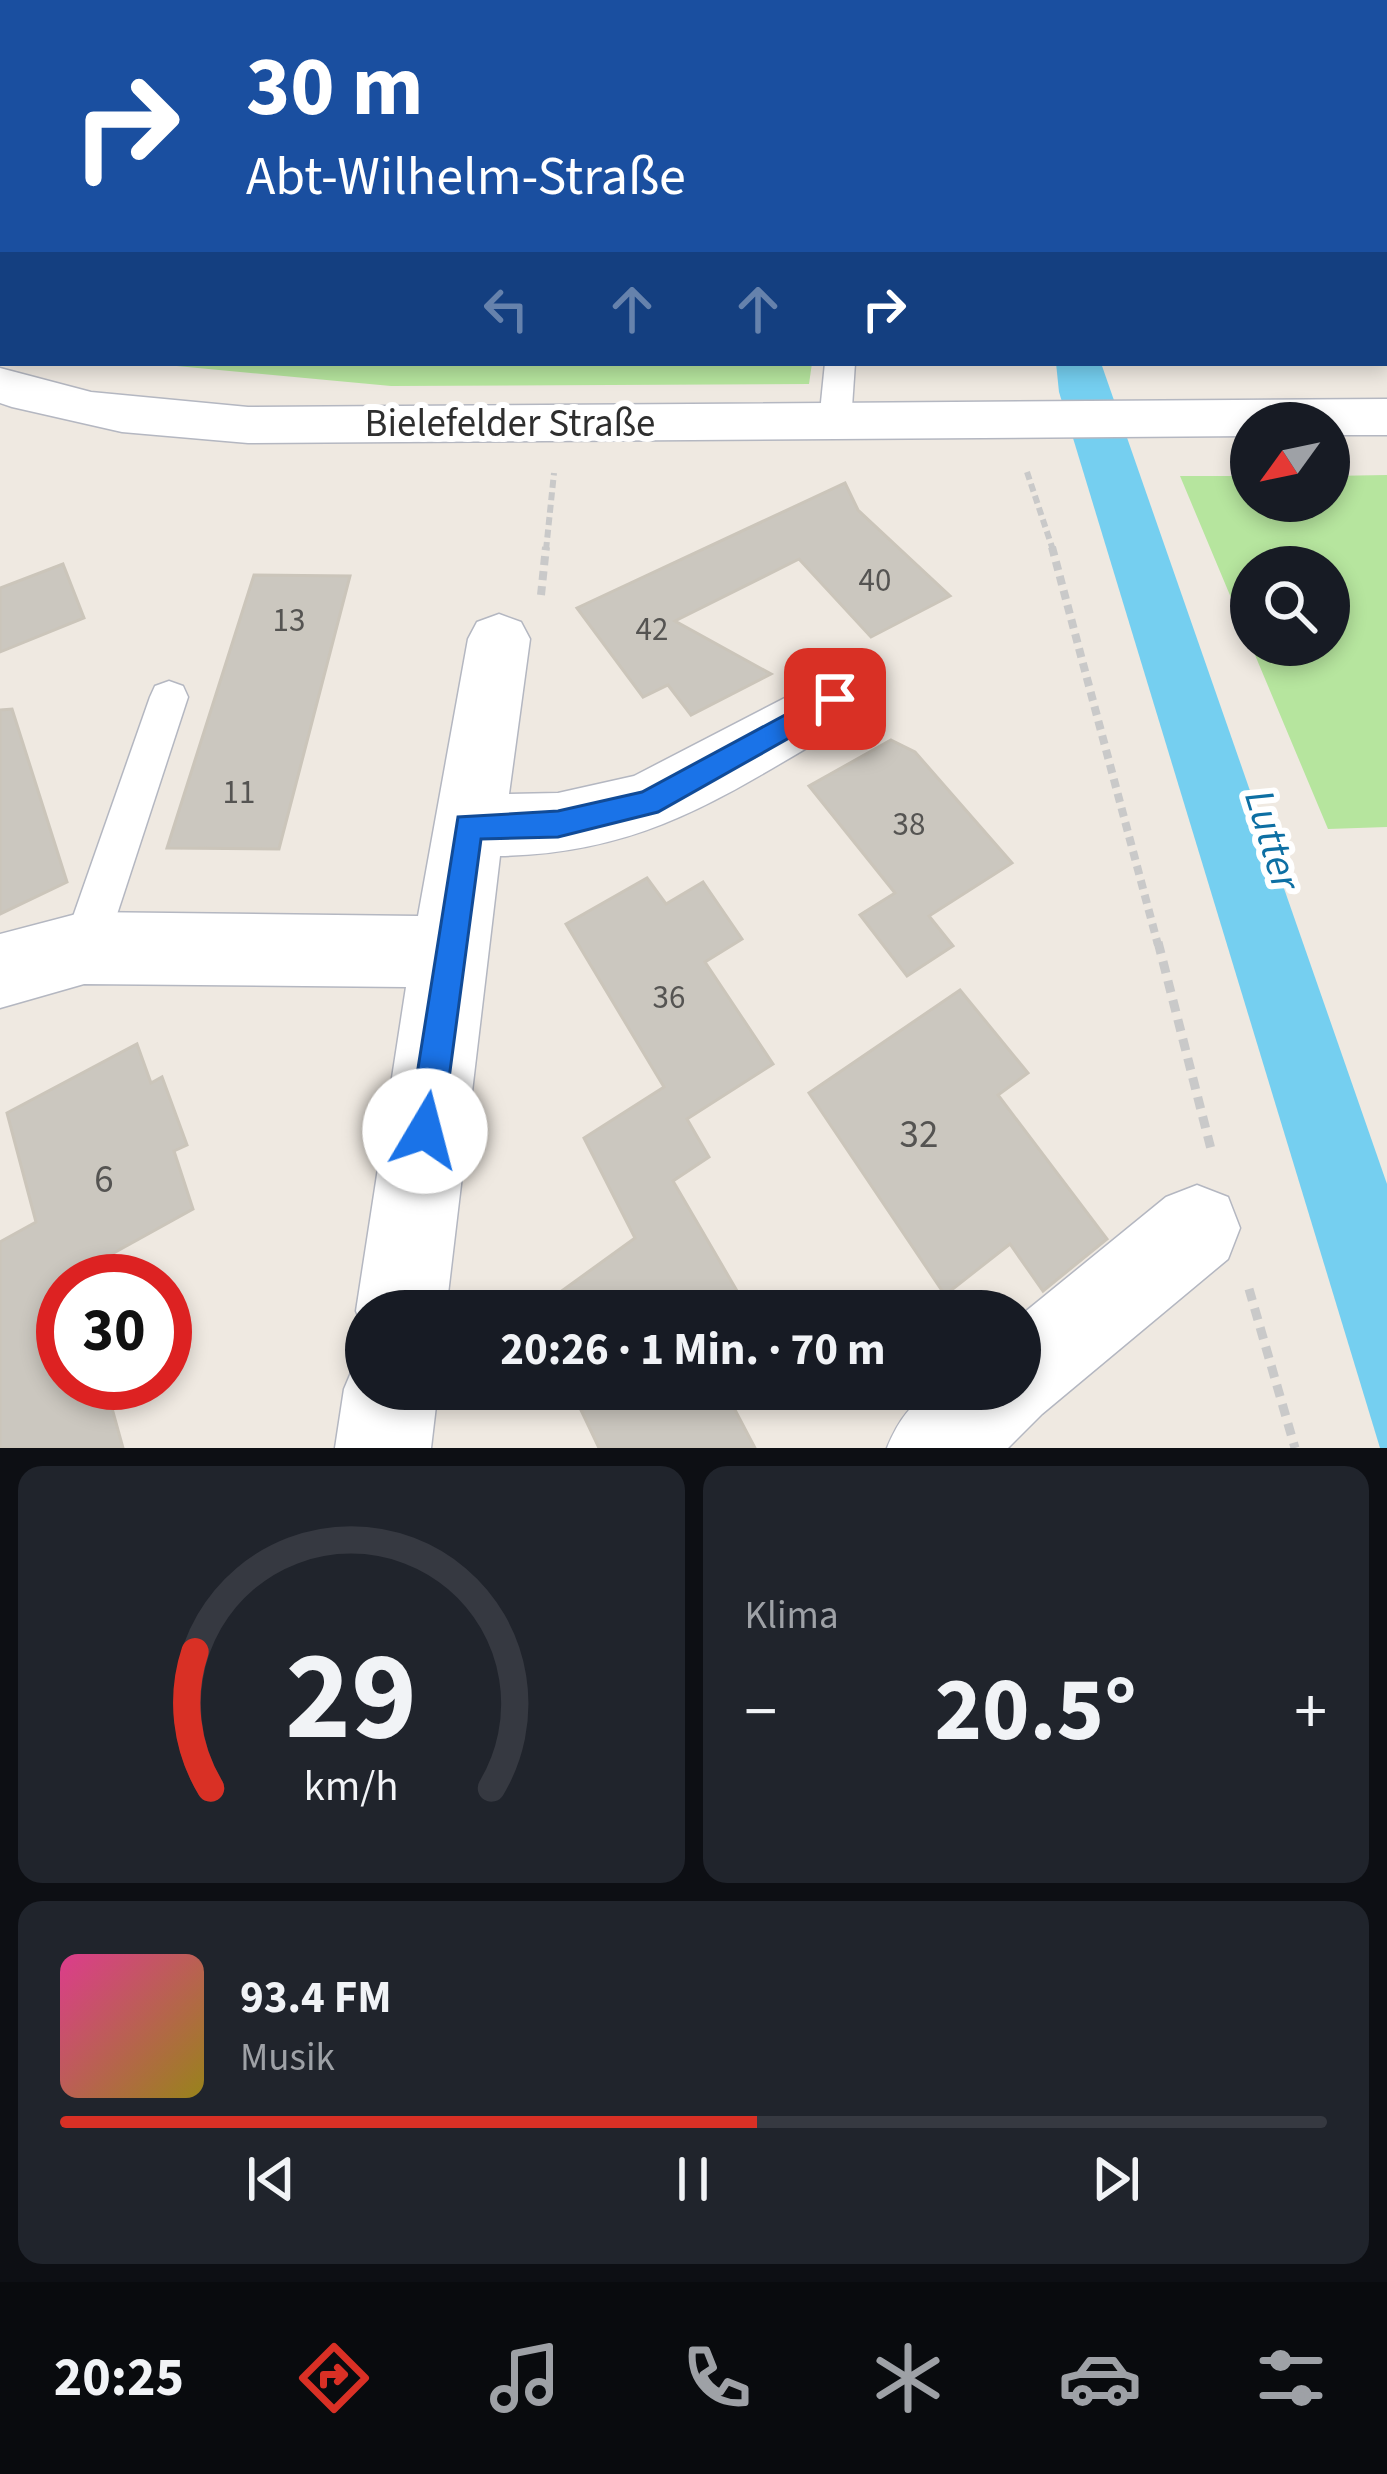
<!DOCTYPE html>
<html lang="de">
<meta charset="utf-8">
<style>
:root{--surface:#171b24;--page:#20242c;--text:#f1f3f6;--muted:#9ea1a6;--line:#363941;--accent:#d93025}
body{margin:0;font-family:"Source Sans 3",sans-serif;background:var(--page);color:var(--text);height:100vh;display:flex;flex-direction:column;font-size:45px;white-space:nowrap}
*{box-sizing:border-box;margin:0}
p{font-size:39px;color:var(--muted)}
.icon{flex:none;width:66px;height:66px;fill:none;stroke:currentColor;stroke-width:2;stroke-linecap:round;stroke-linejoin:round}
.map{position:relative;height:1448px;overflow:hidden}
.side{display:flex;flex-direction:column;gap:18px;padding:18px;background:#0d0f14;flex:1}
.side>*{flex:none}
.banner{position:absolute;left:0px;top:0px;width:1389px;height:366px;box-shadow:0 6px 18px #0003;background:#1a4fa0;color:#fff;overflow:hidden}
.needle{width:78px;rotate:237deg}
.controls{position:absolute;left:1230px;top:402px;display:grid;gap:24px}
.controls a{display:grid;place-items:center;width:120px;height:120px;border-radius:50%;background:var(--surface);box-shadow:0 6px 18px #0003;font-size:60px}
.speed{position:absolute;left:36px;top:1254px;display:flex;gap:24px;font-size:60px;font-weight:700;text-align:center}
.speed>*{display:grid;place-content:center;width:156px;height:156px;border-radius:50%;background:var(--surface);box-shadow:0 6px 18px #0003;line-height:1}
.speed .limit{border:18px solid #d22;background:#fff;color:#111}
.pin{position:absolute;display:grid;place-items:center;width:102px;height:102px;color:#fff;margin:-51px;border-radius:24px;box-shadow:0 6px 18px #0006}
.me{position:absolute;width:132px;margin:-66px;rotate:8deg;stroke-linejoin:round;filter:drop-shadow(0 0 9px #0008)}
.turn{display:flex;align-items:center;gap:42px;height:252px;padding:0 48px;font-size:54px}
.turn .icon{width:156px;height:156px;stroke-width:2.5}
.turn b{display:block;font-size:84px;line-height:102px}
.lanes{display:flex;align-items:center;height:114px;padding:0 48px;background:#0003;justify-content:center;gap:60px;direction:ltr}
.lanes .off{opacity:.35}
.big{font-size:90px;font-weight:700;line-height:1.1}
.side .card{flex:1;display:flex;flex-direction:column;justify-content:center;gap:18px;min-width:0;padding:0 42px;border-radius:24px;background:var(--page)}
.side .dial{align-items:center;gap:0}
.dial svg{height:312px;overflow:visible;fill:none;stroke:var(--line);stroke-width:7;stroke-linecap:round;text-anchor:middle}
.dial text{fill:var(--text);stroke:none}
.song{display:flex;align-items:center;gap:36px}
.cover{width:144px;height:144px;border-radius:18px;background:linear-gradient(135deg,hsl(330 70% 55%),hsl(50 70% 35%))}
.played{height:12px;border-radius:6px;background:linear-gradient(90deg,var(--accent) 55%,var(--line) 55%)}
.keys{display:flex;justify-content:space-around;direction:ltr}
.heat{display:flex;justify-content:space-between;align-items:center;font-size:66px;direction:ltr}
.side .tiles{flex:1;display:grid;gap:18px;grid-template-columns:1fr 1fr}
.card:last-child{grid-column:span 2}
.trip{position:absolute;left:345px;top:1290px;width:696px;height:120px;border-radius:60px;background:var(--surface);box-shadow:0 6px 18px #0003;font-weight:700;line-height:120px;text-align:center}
.dock{display:flex;height:192px;justify-content:space-around;align-items:center;background:#090b0e;color:var(--muted)}
.dock .icon{width:84px;height:84px}
.dock .active{color:var(--accent)}
.dock b{font-size:54px;color:var(--text)}
.map>svg:first-child{display:block}
</style>
<div class="map">
<svg width="1387" height="1448" viewBox="0 0 1387 1448">
<rect width="100%" height="100%" fill="#efe9e1"/>
<g fill="#b6e59e" fill-rule="evenodd">
<polygon points="145,363 812,363 809,384 391,386"/>
<path d="M1387,475V827L1328,829L1180,476H1251V501H1329V476ZM1251,567H1329V645H1251Z"/>
</g>
<g fill="#75cff0">
<polygon points="256,0 768,1 753,3 259,3"/>
<polygon points="1056,363 1101,363 1387,1184 1387,1448 1380,1448 1059,392"/>
</g>
<g fill="#cbc7bf" stroke="#cbc5ba" stroke-width="3">
<polygon points="845,483 858,510 950,596 871,637 799,559 675,621 771,674 691,715 668,685 643,697 577,608"/>
<polygon points="63,564 84,618 0,652 0,588"/>
<polygon points="254,575 350,576 279,849 167,848"/>
<polygon points="12,709 67,882 0,914 0,710"/>
<polygon points="891,740 915,752 1012,863 929,916 953,946 907,976 860,915 895,893 809,786"/>
<polygon points="647,878 666,904 703,882 742,939 705,962 773,1064 687,1119 709,1157 673,1181 740,1296 720,1311 534,1311 635,1238 584,1138 664,1087 566,924"/>
<polygon points="960,990 1028,1073 998,1095 1107,1239 1043,1291 1010,1244 945,1295 809,1093"/>
<polygon points="137,1044 151,1083 162,1077 187,1145 174,1151 193,1209 63,1281 63,1383 105,1383 123,1448 0,1448 0,1242 36,1222 7,1113"/>
<polygon points="571,1389 724,1389 755,1448 599,1448"/>
</g>
<g fill="none" stroke-linecap="round" stroke-linejoin="round">
<g stroke="#b4b7c1" stroke-width="3">
<g id="lane">
<polygon points="825,363 855,363 851,422 835,433 819,422"/>
<polygon points="169,681 183,686 188,697 106,948 100,963 84,969 68,963 62,948 150,697 155,686"/>
</g>
</g>
<g stroke="#b4b7c1" stroke-width="3">
<g id="street">
<path d="M499,614L521,622L530,639L509,794L558,793L634,776L835,672L858,680L867,699L858,718C732,790 652,853 500,856L446,1311H366V1336L356,1311L406,987L84,984L0,1008V934L84,912L418,916L468,639L477,622Z"/>
<path d="M1197,1185L1228,1197L1240,1228L1228,1259L1042,1414L1008,1448H887C917,1376 951,1389 1020,1389V1316L1166,1197Z"/>
<polygon points="366,1353 366,1389 438,1389 431,1448 335,1448 344,1389 358,1356"/>
</g>
</g>
<g stroke="#b4b7c1" stroke-width="3">
<polygon id="secondary" points="0,368 91,392 248,407 1387,399 1387,435 1329,435 1329,423 1251,423 1251,436 248,443 122,432 12,407 0,403"/>
</g>
<polyline stroke="#c9c9c9" stroke-width="4.5" stroke-dasharray="6 3" stroke-linecap="butt" points="868,0 878,3"/>
<g stroke="#c9c9c9" stroke-width="6" stroke-dasharray="8 4.5" stroke-linecap="butt">
<polyline points="1027,472 1053,550"/>
<polyline points="546,550 554,473"/>
</g>
<g stroke="#c9c9c9" stroke-width="8" stroke-dasharray="9 6" stroke-linecap="butt">
<polyline points="1052,547 1158,945"/>
<polyline points="541,595 546,547"/>
</g>
<g stroke="#c9c9c9" stroke-width="9" stroke-dasharray="12 8" stroke-linecap="butt">
<polyline points="1158,942 1212,1153"/>
<polyline points="1249,1289 1295,1448"/>
</g>
<use href="#lane" fill="#fff" fill-rule="evenodd"/>
<use href="#street" fill="#fff" fill-rule="evenodd"/>
<use href="#secondary" fill="#fff" fill-rule="evenodd"/>
</g>
<polygon fill="#1a73e8" stroke="#114b97" stroke-width="3" points="835,688 848,699 844,707 658,812 558,837 481,839 442,1131 437,1143 425,1148 413,1143 408,1131 458,817 558,811 642,792"/>
<g text-anchor="middle" dominant-baseline="central" stroke-width="12" stroke-linejoin="round" paint-order="stroke">
<g font-size="33" fill="#555452">
<text x="875" y="580">40</text>
<text x="289" y="620">13</text>
<text x="652" y="629">42</text>
<text x="239" y="792">11</text>
<text x="909" y="824">38</text>
<text x="669" y="997">36</text>
</g>
<g font-size="39" fill="#2e2e2e" stroke="#fff">
<text x="510" y="424">Bielefelder Straße</text>
</g>
<g font-size="39" fill="#555452">
<text x="919" y="1135">32</text>
<text x="104" y="1180">6</text>
</g>
<g font-size="42" font-style="italic" fill="#0d6fa3" stroke="#fff">
<text transform="translate(1272 840) rotate(73)">Lutter</text>
</g>
</g>
</svg>
<div class="controls">
<a><svg class="needle" viewBox="-14 -14 28 28"><path d="M0-13l5 13h-10z" fill="#e53935"/><path d="M0 13l5-13h-10z" fill="#9ea1a6"/></svg></a>
<a><svg class="icon" aria-label="search" viewBox="0 0 24 24"><circle cx="10" cy="10" r="6"/><path d="M15 15l6 6"/></svg></a>
</div>
<div class="speed"><div class="limit">30</div></div>
<div class="pin" style="left:835px;top:699px;background:#d93025"><svg class="icon" aria-label="arrive" viewBox="0 0 24 24"><path d="M6 21V4h12l-3 4 3 4H6"/></svg></div>
<svg class="me" style="left:425px;top:1131px" viewBox="-20 -20 40 40"><circle r="19" fill="#fff"/><path d="M0-13L10 11 0 6-10 11z" fill="#1a73e8"/></svg>
<div class="trip">20:26 · 1 Min. · 70 m</div>
<div class="banner">
<div class="turn"><svg class="icon" aria-label="right" viewBox="0 0 24 24"><path d="M7 20v-9h11M14 6l5 5-5 5"/></svg><div><b>30 m</b>Abt-Wilhelm-Straße</div></div>
<div class="lanes"><svg class="icon off" aria-label="left" viewBox="0 0 24 24"><path d="M17 20v-9H6M10 6l-5 5 5 5"/></svg><svg class="icon off" aria-label="ahead" viewBox="0 0 24 24"><path d="M12 20V5M6 11l6-6 6 6"/></svg><svg class="icon off" aria-label="ahead" viewBox="0 0 24 24"><path d="M12 20V5M6 11l6-6 6 6"/></svg><svg class="icon" aria-label="right" viewBox="0 0 24 24"><path d="M7 20v-9h11M14 6l5 5-5 5"/></svg></div>
</div>
</div>
<section class="side">
<div class="tiles">
<div class="card dial"><svg viewBox="0 0 100 80">
<path d="M14 69A42 42 0 1 1 86 69"/>
<path d="M14 69A42 42 0 0 1 10 34" stroke="#d93025"/>
<text x="50" y="56" font-size="32" font-weight="700">29</text>
<text x="50" y="72" font-size="11">km/h</text>
</svg></div>
<div class="card"><p>Klima</p>
<div class="heat"><a>−</a><b class="big">20.5°</b><a>+</a></div>
</div>
<div class="card">
<div class="song"><i class="cover"></i><div><b>93.4 FM</b><p>Musik</p></div></div>
<div class="played"></div>
<div class="keys"><svg class="icon" aria-label="previous" viewBox="0 0 24 24"><path d="M18 5L8 12l10 7zM5 5v14"/></svg><svg class="icon" aria-label="pause" viewBox="0 0 24 24"><path d="M8 5v14M16 5v14"/></svg><svg class="icon" aria-label="next" viewBox="0 0 24 24"><path d="M6 5l10 7-10 7zM19 5v14"/></svg></div>
</div>
</div>
</section>
<nav class="dock">
<b>20:25</b>
<svg class="icon active" aria-label="directions" viewBox="0 0 24 24"><path d="M12 3l9 9-9 9-9-9zM9 14v-3h6M13 9l2 2-2 2"/></svg>
<svg class="icon" aria-label="music" viewBox="0 0 24 24"><path d="M9 18V5l10-2v13"/><circle cx="6" cy="18" r="3"/><circle cx="16" cy="16" r="3"/></svg>
<svg class="icon" aria-label="phone" viewBox="0 0 24 24"><path d="M5 4h4l2 5-3 2q2 4 5 5l2-3 5 2v4C11 20 4 13 5 4z"/></svg>
<svg class="icon" aria-label="climate" viewBox="0 0 24 24"><path d="M12 3v18M4 7l16 10M4 17L20 7"/></svg>
<svg class="icon" aria-label="car" viewBox="0 0 24 24"><path d="M5 17H2v-5l4-1 3-4h7l3 4 3 1v5h-3M9 17h6M6 11h13"/><circle cx="7" cy="17" r="2"/><circle cx="17" cy="17" r="2"/></svg>
<svg class="icon" aria-label="filters" viewBox="0 0 24 24"><path d="M4 7h16M4 17h16"/><circle cx="9" cy="7" r="2"/><circle cx="15" cy="17" r="2"/></svg>
</nav>
